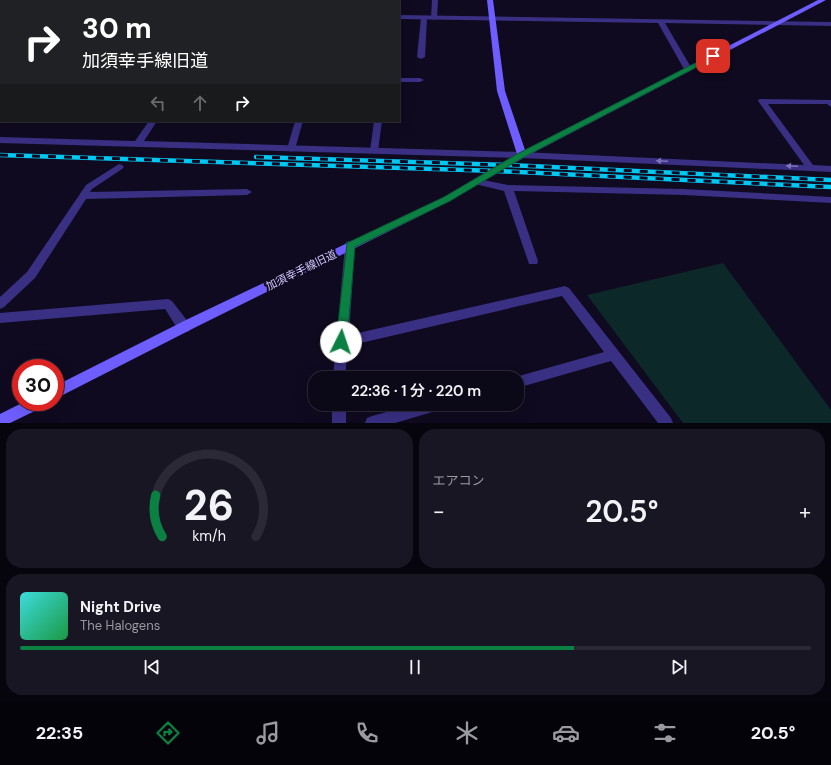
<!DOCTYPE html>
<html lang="ja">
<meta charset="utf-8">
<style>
:root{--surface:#0b0817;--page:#191624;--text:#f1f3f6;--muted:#9a9aa1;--line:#2b2936;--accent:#0b8043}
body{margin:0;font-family:"DM Sans","Noto Sans JP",sans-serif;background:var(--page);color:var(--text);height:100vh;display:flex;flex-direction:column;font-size:15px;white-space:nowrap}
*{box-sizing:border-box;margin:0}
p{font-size:13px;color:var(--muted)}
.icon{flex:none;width:22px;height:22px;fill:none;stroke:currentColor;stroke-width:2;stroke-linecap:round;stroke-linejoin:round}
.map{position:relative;height:423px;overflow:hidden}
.drawer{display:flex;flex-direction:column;gap:6px;padding:6px;background:#06040d;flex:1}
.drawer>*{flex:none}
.top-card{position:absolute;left:0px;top:0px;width:400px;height:122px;box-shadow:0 4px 16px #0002,0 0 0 1px var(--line);background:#202124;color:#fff;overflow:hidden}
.speed{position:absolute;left:12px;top:359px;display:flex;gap:8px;font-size:20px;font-weight:700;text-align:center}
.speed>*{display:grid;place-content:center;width:52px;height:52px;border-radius:50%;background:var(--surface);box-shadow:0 4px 16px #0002,0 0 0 1px var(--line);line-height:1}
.speed .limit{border:6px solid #d22;background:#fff;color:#111}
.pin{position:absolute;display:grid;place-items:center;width:34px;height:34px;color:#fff;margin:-17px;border-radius:8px;box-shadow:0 2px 6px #0006}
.me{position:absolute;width:44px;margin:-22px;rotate:4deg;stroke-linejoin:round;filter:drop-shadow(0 0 3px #0008)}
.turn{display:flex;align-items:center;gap:14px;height:84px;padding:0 16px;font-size:18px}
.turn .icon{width:52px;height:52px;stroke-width:2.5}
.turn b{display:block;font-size:28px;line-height:34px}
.lanes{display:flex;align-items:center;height:38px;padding:0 16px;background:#0003;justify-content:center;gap:20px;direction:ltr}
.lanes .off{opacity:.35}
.big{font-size:30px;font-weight:600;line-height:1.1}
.drawer .tile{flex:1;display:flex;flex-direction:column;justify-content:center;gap:6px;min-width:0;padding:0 14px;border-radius:16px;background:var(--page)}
.drawer .dial{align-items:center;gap:0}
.dial svg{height:104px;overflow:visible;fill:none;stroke:var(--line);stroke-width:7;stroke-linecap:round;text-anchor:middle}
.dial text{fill:var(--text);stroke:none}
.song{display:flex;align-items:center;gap:12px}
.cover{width:48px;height:48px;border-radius:6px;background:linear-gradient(135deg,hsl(180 70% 55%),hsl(140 70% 35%))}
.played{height:4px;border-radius:2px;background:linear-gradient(90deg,var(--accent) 70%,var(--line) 70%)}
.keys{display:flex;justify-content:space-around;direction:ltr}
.heat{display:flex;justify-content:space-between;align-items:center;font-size:22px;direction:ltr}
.drawer .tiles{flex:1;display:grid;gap:6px;grid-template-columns:1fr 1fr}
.tile:last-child{grid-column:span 2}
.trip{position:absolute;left:308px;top:371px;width:216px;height:40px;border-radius:16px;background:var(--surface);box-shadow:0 4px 16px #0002,0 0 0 1px var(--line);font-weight:600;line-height:40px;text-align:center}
.tab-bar{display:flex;height:64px;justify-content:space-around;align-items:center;background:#040309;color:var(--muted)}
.tab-bar .icon{width:28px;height:28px}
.tab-bar .active{color:var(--accent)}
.tab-bar b{font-size:18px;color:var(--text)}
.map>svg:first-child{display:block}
</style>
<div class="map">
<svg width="831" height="423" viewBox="0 0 831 423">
<rect width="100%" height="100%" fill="#0f0a1f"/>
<polygon fill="#0c2829" points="723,263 831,410 831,423 683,423 587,295"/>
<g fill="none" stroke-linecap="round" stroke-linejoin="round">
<g fill="#392f83" fill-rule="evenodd">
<rect x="165" y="0" width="6" height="1"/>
<rect x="337" y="0" width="6" height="1"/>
<rect x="381" y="0" width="6" height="1"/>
<polygon points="432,0 438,0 437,18 434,20 431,18"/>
<rect x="0" y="9" width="1" height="4"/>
<polygon points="424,16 427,18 425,57 421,59 417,57 421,18"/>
<polygon points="399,78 420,78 424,80 420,82 399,82"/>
<polygon points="295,121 303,121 295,149 291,152 287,149"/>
<polygon points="374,121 382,121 378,151 374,154 370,151"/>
</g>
<g fill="#392f83" fill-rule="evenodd">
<rect x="222" y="0" width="6" height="1"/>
<rect x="0" y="1" width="1" height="5"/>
<polygon points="399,15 831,22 831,26 665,23 692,69 688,71 684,69 658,23 399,19"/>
<polygon points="759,99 831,100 831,107 827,104 768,104 813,165 831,166 831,172 522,158 0,143 0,137 135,141 149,121 157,121 144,141 522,152 804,165 758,101"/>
<polygon points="119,164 122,165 124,167 122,169 92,189 90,192 247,189 252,192 247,195 86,199 35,278 4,307 0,309 0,297 27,272 86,185"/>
<polygon points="478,179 508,185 684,189 831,197 831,203 684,195 514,191 538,261 537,264 529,264 528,261 504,191 475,184 473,182"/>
<polygon points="350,241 354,242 355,245 349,335 565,286 569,288 671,418 673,423 658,423 611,361 517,388 517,378 512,378 604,352 562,296 348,346 345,378 333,378 345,245 346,242"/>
<path d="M168,299L172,301L189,323L191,327L189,331C178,335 171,317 165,309L0,323V313Z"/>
<rect x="332" y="404" width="14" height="19"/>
<polygon points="416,404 446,404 444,409 439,410 395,423 365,423 367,418 372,416"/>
</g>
<g fill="#6e5eff" fill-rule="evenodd">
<polygon points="487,0 493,0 505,91 525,150 818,0 826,0 525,157 450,201 196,327 55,399 55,386 188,319 444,197 517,154 497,91"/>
<polygon points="24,402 45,402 43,407 10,423 0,423 0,414"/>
</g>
<g stroke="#00c8f2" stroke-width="4.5">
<g id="rail">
<polyline points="0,155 497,171 831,187"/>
<polyline points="256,157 507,165 831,180"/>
</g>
</g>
<use href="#rail" stroke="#0f0a1f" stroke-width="3" stroke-dasharray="8" stroke-linecap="butt"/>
</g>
<defs><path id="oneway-solid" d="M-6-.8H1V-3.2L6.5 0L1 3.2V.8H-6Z"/></defs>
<g fill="#7e73bb">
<use href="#oneway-solid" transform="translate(662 161) rotate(-178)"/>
<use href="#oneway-solid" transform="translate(792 166) rotate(-177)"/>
</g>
<polygon fill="#0b8043" stroke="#07532c" points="713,54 717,56 716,57 524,157 450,201 355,247 347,342 345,345 341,347 337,345 336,342 347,243 444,197 519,153"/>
<g text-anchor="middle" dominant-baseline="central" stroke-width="4" stroke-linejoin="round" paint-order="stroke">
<g font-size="11" fill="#d2c7ff" stroke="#0f0a1f">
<text transform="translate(301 270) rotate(-26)">加須幸手線旧道</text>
</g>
</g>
</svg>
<div class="speed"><div class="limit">30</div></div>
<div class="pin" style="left:713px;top:56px;background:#d93025"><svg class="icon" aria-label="arrive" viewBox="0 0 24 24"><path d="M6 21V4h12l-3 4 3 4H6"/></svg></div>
<svg class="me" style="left:341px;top:342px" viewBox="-20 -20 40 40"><circle r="19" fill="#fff"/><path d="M0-13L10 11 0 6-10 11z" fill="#0b8043"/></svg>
<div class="trip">22:36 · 1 分 · 220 m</div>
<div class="top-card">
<div class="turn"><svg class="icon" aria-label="right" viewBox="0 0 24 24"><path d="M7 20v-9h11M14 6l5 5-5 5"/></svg><div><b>30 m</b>加須幸手線旧道</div></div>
<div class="lanes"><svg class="icon off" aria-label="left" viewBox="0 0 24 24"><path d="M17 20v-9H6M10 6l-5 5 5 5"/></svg><svg class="icon off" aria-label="ahead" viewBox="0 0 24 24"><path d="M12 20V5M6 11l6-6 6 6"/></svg><svg class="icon" aria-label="right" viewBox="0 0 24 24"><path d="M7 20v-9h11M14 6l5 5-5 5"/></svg></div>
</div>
</div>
<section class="drawer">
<div class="tiles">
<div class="tile dial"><svg viewBox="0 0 100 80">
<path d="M14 69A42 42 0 1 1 86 69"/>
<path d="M14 69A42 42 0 0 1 9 37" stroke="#0b8043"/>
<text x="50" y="56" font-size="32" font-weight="700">26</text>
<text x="50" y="72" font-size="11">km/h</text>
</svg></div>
<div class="tile"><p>エアコン</p>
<div class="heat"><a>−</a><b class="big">20.5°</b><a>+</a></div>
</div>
<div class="tile">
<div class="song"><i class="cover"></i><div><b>Night Drive</b><p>The Halogens</p></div></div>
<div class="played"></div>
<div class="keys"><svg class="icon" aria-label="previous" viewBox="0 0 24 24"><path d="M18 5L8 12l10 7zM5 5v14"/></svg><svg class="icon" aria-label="pause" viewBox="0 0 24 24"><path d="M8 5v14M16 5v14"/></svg><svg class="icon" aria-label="next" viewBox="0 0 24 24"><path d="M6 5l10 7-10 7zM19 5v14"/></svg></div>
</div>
</div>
</section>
<nav class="tab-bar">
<b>22:35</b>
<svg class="icon active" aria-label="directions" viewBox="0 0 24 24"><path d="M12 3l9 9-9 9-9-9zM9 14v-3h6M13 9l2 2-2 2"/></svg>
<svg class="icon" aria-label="music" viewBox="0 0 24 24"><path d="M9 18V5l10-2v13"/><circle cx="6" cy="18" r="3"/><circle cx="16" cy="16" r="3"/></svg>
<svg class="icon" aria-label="phone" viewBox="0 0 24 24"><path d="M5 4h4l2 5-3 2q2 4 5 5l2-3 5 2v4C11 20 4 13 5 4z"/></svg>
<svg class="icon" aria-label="climate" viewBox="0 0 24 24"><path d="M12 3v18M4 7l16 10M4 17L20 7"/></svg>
<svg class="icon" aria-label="car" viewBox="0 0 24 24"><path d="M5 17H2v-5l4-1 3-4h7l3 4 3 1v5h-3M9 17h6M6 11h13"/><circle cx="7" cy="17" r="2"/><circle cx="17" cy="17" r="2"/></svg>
<svg class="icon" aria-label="filters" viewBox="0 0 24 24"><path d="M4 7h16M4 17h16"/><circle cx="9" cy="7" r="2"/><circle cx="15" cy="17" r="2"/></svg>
<b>20.5°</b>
</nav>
